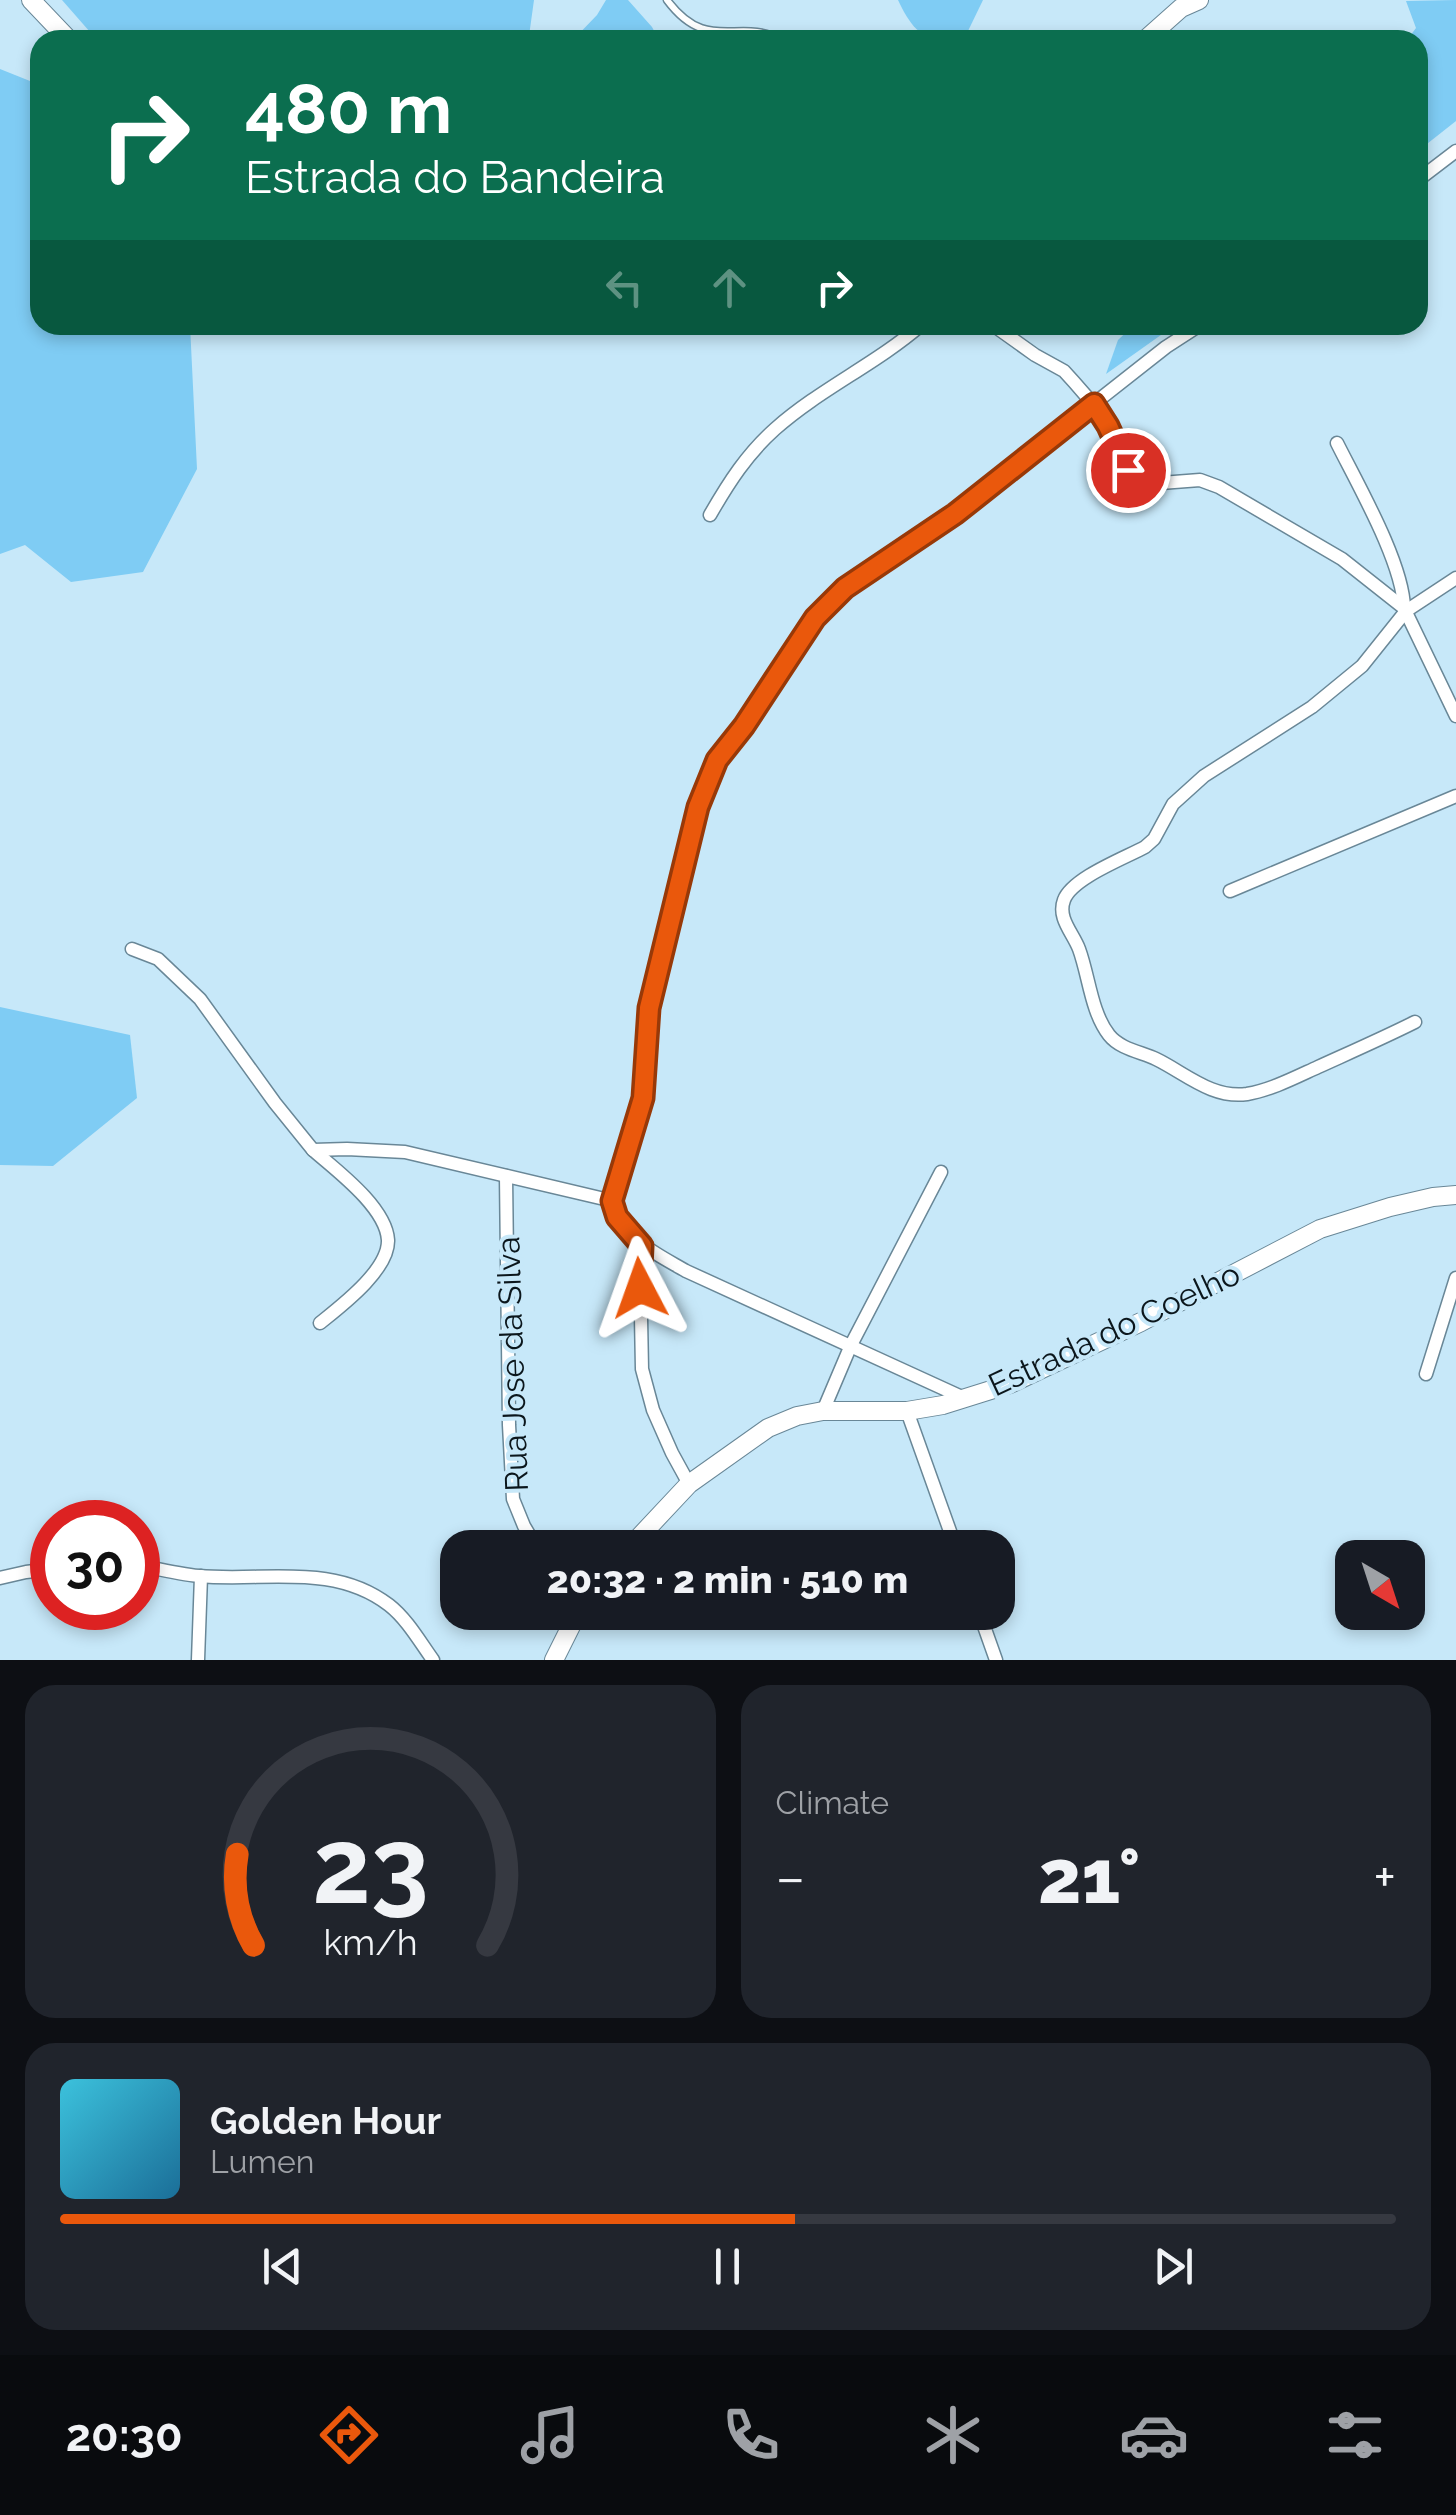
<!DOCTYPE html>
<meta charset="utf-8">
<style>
:root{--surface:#171b24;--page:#20242c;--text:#f1f3f6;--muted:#9ea1a6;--line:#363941;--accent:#ea580c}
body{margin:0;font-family:Raleway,sans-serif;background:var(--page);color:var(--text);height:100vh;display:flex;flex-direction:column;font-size:38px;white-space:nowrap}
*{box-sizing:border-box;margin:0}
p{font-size:32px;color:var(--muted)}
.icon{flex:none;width:55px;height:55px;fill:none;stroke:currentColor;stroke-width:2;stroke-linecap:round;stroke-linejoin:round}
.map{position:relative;height:1660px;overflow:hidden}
.side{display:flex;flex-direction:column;gap:25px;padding:25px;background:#0d0f14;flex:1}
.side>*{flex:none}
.hud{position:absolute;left:30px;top:30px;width:1398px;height:305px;border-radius:30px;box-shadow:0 5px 15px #0003;background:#0b6e4f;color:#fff;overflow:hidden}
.needle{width:65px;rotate:141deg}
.tools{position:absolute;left:1335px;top:1540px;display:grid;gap:20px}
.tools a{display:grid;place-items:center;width:90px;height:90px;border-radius:20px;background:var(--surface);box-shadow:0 5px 15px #0003;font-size:50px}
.speed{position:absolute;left:30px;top:1500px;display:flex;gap:20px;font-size:50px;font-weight:700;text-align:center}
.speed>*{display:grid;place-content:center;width:130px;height:130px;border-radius:50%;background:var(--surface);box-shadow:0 5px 15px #0003;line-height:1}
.speed .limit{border:15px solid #d22;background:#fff;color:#111}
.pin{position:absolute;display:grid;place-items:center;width:85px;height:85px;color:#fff;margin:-42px;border:5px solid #fff;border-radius:50%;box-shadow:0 2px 10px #0007}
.me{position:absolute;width:110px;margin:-55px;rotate:356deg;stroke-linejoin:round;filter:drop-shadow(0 0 8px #0008)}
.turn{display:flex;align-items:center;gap:35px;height:210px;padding:0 50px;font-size:45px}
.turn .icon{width:130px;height:130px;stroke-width:2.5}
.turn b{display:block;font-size:70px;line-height:85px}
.lanes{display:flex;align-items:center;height:95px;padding:0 50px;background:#0003;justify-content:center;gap:50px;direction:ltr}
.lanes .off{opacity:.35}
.big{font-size:75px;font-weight:800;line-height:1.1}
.side .widget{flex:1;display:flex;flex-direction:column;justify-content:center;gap:15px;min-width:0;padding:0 35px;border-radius:30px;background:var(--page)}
.side .dial{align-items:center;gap:0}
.dial svg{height:260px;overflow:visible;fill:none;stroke:var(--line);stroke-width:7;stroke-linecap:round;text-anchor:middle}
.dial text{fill:var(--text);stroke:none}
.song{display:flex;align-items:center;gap:30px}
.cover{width:120px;height:120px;border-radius:15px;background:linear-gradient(135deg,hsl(190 70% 55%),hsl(200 70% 35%))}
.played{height:10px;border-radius:5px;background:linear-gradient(90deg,var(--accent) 55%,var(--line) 55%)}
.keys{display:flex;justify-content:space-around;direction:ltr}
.heat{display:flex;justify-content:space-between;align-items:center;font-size:55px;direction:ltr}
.side .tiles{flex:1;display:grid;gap:25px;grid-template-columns:1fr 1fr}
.widget:last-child{grid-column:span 2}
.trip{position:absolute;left:440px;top:1530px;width:575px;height:100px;border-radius:30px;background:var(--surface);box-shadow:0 5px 15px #0003;font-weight:800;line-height:100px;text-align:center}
.menu{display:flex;height:160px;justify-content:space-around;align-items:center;background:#090b0e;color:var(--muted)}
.menu .icon{width:70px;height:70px}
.menu .on{color:var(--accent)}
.menu b{font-size:45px;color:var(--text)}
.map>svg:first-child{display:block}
</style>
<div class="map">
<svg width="1456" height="1660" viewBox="0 0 1456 1660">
<rect width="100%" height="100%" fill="#c7e8f9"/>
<g fill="#7fccf4">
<polygon points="62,0 534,0 529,36 534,40 97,40"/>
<polygon points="606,0 628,0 652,27 659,40 573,40 597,15"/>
<path d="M898,0H983L968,31C930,48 915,36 898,0Z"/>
<polygon points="1456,0 1456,121 1418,151 1418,40 1407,40 1416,28 1406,1"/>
<polygon points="0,69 40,85 40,325 190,325 197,469 143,572 71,582 25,545 0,554"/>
<polygon points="1134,325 1175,325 1106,374 1118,340"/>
<polygon points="0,1007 130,1035 137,1098 53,1166 0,1165"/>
</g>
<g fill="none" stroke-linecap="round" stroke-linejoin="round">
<g stroke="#698797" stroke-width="9">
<path id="service" d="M667,0C708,55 739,16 781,40"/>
</g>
<g stroke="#698797" stroke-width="15">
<g id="minor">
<polyline points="1418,180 1456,151"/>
<polyline points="993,325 1035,355 1064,371 1074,382 1094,405 1108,425 1128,470 1136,479 1148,484 1200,480 1219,487 1342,559 1404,608 1456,716"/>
<path d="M1337,443C1358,485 1403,563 1404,608"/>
<path d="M710,515C729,482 747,454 775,429C820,389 876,364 921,325"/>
<polyline points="1230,891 1456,796"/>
<polyline points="132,949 158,959 200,999 275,1103 313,1150 347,1149 405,1152 613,1201"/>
<path d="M1415,1022C1383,1038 1351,1052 1318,1067C1296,1077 1271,1090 1247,1094C1212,1099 1185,1073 1156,1059C1141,1052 1120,1049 1109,1035C1091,1012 1089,976 1079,949C1073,933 1057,918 1064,900C1072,878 1125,858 1145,847L1154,839L1173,804L1204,776L1312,707L1362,666L1406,611L1456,578"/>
<path d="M313,1150C336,1170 386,1207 388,1240C389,1270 341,1306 320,1323"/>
<polyline points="506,1176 509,1425 513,1499 524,1526 537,1548"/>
<polyline points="643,1246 640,1265 642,1369 653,1410 672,1453 689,1484"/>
<polyline points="1426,1374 1456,1278"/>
<path d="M964,1398L686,1271C655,1253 622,1239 613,1201L643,1098L649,1008L698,807L717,760L744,726L815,617L845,588L955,513L1166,347L1200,325"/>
<polyline points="823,1411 851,1345 941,1172"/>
<polyline points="907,1411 956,1548"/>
<path d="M138,1565C158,1569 179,1574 199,1576C264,1582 333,1562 389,1605C407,1619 420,1642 433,1660"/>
<polyline points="0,1578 26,1572 52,1569"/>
<polyline points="979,1612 996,1660"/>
<polyline points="198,1660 201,1576"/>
</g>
</g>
<g stroke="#698797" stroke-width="20">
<g id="tertiary">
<polyline points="31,0 69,40"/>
<polyline points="1145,40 1181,8 1199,0"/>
<polyline points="629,1548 689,1484 768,1428 797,1416 823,1411 907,1411 943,1405 1010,1384 1141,1322 1320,1229 1390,1207 1433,1197 1456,1195"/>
<polyline points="554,1660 578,1612"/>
</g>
</g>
<use href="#service" stroke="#fff" stroke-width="6"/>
<use href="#minor" stroke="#fff" stroke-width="12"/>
<use href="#tertiary" stroke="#fff" stroke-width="18"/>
</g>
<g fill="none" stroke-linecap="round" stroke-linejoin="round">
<g stroke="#983908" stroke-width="25">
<polyline id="route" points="640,1288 642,1246 617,1217 612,1201 643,1098 649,1008 698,807 717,760 744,726 815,618 845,588 955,514 1094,404 1108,426 1128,470"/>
</g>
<use href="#route" stroke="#ea580c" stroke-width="18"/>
</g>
<g text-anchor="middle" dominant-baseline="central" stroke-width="8" stroke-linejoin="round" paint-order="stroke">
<g font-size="32" fill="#0b161c" stroke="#c7e8f9">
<text transform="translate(1114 1329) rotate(-25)">Estrada do Coelho</text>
<text transform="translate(512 1364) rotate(-92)">Rua Jose da Silva</text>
</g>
</g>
</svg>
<div class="tools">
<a><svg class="needle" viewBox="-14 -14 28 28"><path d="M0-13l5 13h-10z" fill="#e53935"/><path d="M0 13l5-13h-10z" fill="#9ea1a6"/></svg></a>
</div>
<div class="speed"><div class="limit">30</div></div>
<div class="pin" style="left:1128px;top:470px;background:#d93025"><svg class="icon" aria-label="arrive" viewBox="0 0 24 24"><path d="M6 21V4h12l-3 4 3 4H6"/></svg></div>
<svg class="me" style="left:640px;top:1288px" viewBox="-20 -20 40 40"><path d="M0-17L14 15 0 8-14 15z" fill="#ea580c" stroke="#fff" stroke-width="4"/></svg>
<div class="trip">20:32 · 2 min · 510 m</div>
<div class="hud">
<div class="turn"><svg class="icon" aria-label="right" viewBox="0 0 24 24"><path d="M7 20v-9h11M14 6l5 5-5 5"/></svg><div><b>480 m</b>Estrada do Bandeira</div></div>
<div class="lanes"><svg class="icon off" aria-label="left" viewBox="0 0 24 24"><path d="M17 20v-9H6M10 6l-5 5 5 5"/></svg><svg class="icon off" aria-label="ahead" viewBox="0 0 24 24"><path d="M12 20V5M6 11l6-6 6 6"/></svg><svg class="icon" aria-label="right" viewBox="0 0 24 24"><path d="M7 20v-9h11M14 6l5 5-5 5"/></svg></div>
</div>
</div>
<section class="side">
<div class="tiles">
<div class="widget dial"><svg viewBox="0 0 100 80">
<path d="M14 69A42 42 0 1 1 86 69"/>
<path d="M14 69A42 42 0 0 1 9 41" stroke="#ea580c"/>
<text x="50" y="56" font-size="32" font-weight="700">23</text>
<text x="50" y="72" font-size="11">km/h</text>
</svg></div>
<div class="widget"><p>Climate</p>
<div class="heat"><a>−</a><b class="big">21°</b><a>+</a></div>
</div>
<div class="widget">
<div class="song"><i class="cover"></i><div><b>Golden Hour</b><p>Lumen</p></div></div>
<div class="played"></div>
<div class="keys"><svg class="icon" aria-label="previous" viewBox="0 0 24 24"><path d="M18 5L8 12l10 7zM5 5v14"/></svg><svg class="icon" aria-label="pause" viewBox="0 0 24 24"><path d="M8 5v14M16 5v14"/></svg><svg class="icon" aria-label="next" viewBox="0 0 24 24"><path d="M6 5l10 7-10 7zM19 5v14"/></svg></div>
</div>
</div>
</section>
<nav class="menu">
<b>20:30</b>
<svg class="icon on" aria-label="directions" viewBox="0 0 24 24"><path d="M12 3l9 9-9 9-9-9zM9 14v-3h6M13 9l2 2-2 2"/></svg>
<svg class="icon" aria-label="music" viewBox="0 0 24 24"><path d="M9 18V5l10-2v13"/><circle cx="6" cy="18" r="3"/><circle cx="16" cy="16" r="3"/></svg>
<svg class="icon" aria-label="phone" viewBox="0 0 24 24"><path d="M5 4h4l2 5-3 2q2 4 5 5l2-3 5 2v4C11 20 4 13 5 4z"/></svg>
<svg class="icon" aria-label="climate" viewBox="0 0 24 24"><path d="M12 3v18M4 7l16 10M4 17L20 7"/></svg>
<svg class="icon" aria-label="car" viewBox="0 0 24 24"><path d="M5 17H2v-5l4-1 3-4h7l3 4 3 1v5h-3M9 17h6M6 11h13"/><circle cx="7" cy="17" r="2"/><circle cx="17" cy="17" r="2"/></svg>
<svg class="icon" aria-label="filters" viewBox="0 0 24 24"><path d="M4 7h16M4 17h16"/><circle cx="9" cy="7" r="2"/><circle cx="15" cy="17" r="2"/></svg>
</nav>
